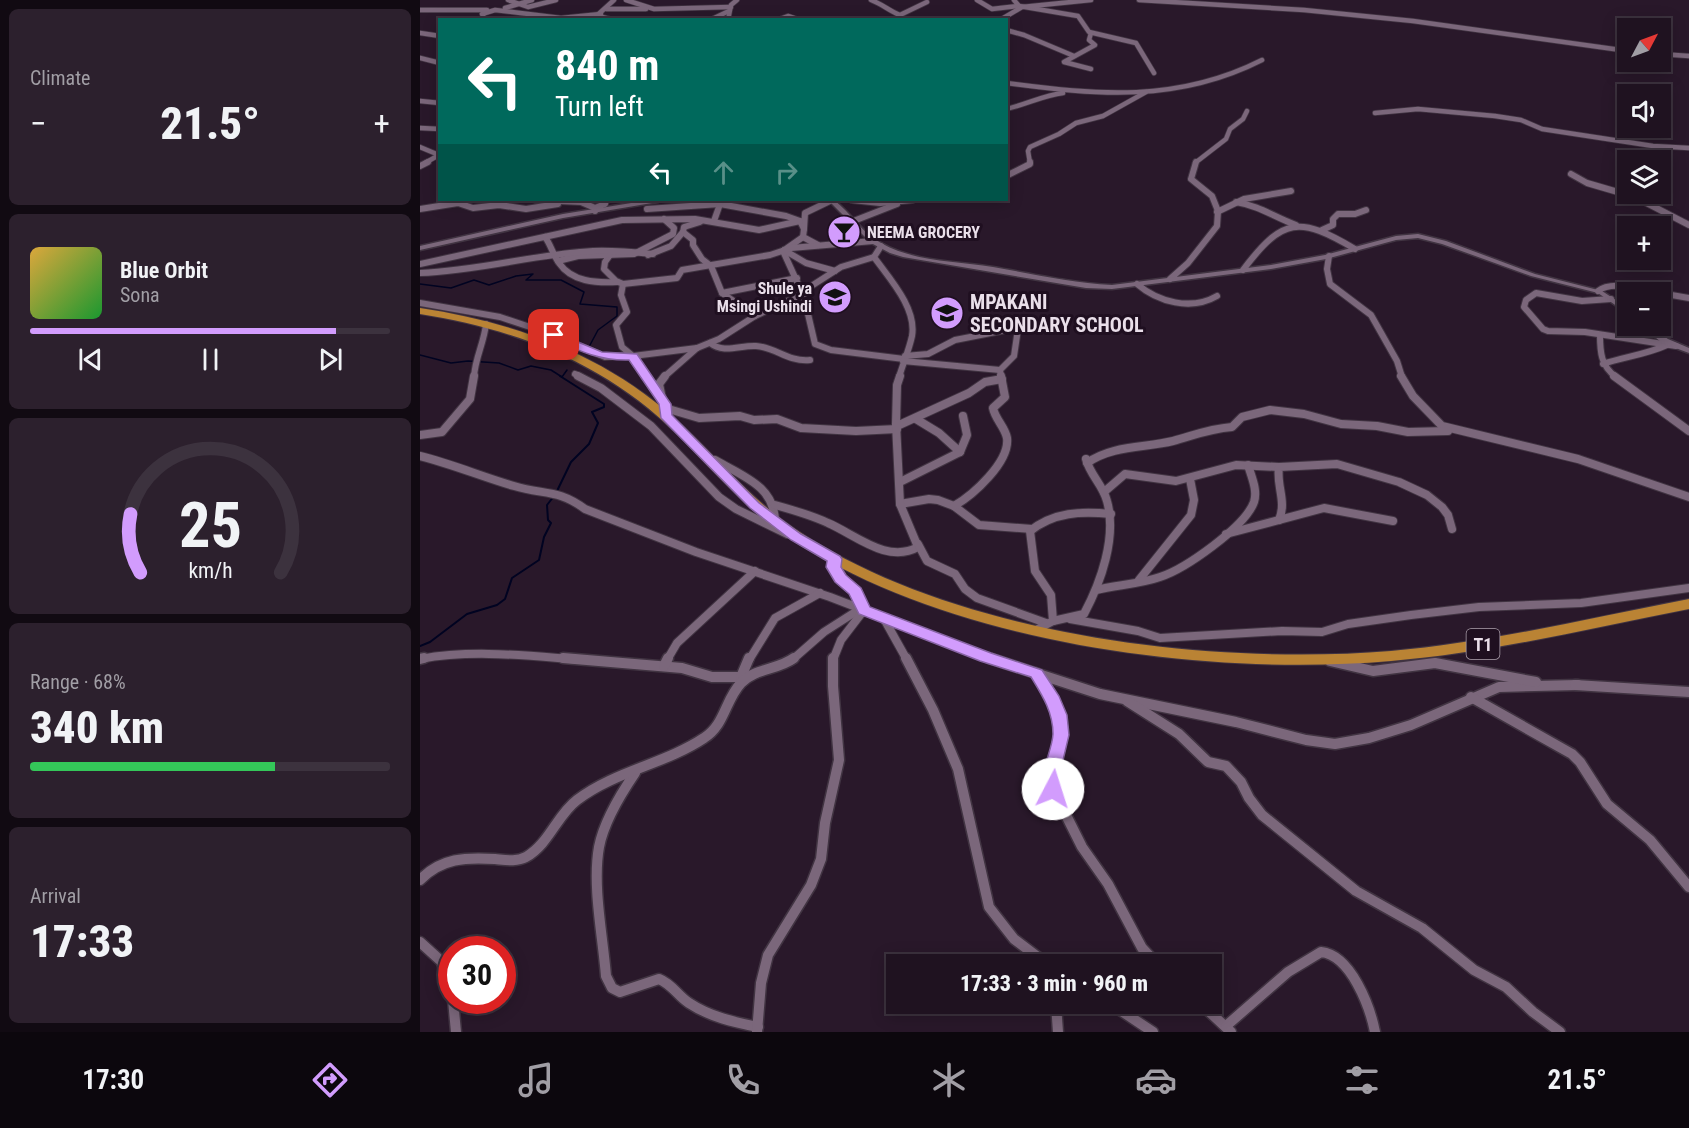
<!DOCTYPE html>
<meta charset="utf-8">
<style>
:root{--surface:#1f1220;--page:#2c202d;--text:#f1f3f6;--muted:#a19ea5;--line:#3c323e;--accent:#d29cfd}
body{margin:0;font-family:"Roboto Condensed",sans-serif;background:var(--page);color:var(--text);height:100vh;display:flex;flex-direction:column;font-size:22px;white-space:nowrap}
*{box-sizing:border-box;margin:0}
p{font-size:20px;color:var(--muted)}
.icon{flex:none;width:33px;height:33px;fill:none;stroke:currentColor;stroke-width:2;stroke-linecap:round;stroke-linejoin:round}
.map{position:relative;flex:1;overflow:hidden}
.details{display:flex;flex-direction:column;gap:9px;padding:9px;background:#110a12;width:420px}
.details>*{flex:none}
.guide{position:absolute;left:18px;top:18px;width:570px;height:183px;border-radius:0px;box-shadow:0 3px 15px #0003,0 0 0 2px var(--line);background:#00695c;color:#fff;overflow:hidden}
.needle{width:39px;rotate:49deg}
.fabs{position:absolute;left:1197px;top:18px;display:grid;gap:12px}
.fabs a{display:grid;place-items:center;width:54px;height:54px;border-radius:0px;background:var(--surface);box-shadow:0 3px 15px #0003,0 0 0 2px var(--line);font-size:30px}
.speed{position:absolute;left:18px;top:936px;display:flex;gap:12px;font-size:30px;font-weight:700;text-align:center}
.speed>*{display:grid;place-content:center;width:78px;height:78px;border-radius:50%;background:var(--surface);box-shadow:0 3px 15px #0003,0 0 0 2px var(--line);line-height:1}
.speed .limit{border:9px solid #d22;background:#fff;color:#111}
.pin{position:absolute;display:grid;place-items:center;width:51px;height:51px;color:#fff;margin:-26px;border-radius:12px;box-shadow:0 3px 9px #0006}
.me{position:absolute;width:66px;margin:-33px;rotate:5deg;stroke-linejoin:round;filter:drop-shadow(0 0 4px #0008)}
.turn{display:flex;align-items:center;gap:21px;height:126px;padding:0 18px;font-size:27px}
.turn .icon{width:78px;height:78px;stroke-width:2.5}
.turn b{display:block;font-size:42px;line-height:51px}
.lanes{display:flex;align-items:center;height:57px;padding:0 18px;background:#0003;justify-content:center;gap:30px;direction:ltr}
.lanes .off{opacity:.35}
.big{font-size:45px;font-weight:800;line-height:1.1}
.details .card{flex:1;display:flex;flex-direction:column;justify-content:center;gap:9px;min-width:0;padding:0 21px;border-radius:9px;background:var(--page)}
.details .dial{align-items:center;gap:0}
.dial svg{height:156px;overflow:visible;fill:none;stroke:var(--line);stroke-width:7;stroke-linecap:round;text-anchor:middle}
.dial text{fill:var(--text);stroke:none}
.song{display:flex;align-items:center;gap:18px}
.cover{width:72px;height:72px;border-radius:9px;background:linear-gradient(135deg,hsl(40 70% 55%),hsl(130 70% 35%))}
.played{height:6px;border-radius:3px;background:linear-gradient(90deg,var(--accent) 85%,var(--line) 85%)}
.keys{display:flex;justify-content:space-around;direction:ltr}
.heat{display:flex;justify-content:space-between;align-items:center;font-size:33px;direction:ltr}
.charge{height:9px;border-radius:4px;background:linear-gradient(90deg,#34c759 68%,var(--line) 0)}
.trip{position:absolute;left:466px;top:954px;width:336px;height:60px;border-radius:0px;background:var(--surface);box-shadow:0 3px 15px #0003,0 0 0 2px var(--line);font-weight:800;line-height:60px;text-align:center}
.dock{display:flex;height:96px;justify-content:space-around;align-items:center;background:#0c070d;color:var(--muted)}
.dock .icon{width:42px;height:42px}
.dock .on{color:var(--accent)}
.dock b{font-size:27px;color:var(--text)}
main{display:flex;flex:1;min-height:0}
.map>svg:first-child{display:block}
</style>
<main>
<section class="details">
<div class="card"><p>Climate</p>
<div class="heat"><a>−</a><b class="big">21.5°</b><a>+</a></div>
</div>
<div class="card">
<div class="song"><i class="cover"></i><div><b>Blue Orbit</b><p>Sona</p></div></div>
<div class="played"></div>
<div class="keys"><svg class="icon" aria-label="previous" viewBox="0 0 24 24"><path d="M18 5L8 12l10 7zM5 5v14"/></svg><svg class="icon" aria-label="pause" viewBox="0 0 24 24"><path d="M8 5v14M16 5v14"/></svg><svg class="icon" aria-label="next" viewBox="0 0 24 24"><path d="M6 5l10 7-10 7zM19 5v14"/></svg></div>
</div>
<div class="card dial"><svg viewBox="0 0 100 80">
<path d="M14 69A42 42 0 1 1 86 69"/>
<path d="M14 69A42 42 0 0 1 9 39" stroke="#d29cfd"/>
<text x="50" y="56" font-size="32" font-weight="700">25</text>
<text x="50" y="72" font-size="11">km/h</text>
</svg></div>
<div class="card"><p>Range · 68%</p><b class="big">340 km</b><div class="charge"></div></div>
<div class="card"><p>Arrival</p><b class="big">17:33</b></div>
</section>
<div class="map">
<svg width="1269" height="1032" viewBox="0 0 1269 1032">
<rect width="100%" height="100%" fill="#29182a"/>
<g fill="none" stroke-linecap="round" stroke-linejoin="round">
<g stroke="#000321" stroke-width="1.5">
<polyline points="0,284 31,288 54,280 69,285 96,276 113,274 106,280 141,280 164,292 160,304 197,307 197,316 178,330 170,345"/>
<polyline points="0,355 31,363 48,361 79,363 98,370 111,366 131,370 142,377"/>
<polyline points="142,377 147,370"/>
</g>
<g stroke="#000321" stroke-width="2">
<polyline points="137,491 151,462 169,444 178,423 172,412 184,407 184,404 140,376"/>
<polyline points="0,646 10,642 47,614 77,605 85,599 92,578 119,560 124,537 131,523 128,520 127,505 134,496"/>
</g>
<g stroke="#413442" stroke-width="6">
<g id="minor-far3">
<polyline points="88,0 108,7 136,0"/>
<polyline points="206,0 234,9 311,7"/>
<path d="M451,0C464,5 469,11 480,15L507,2"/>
<polyline points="557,0 572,9 599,6"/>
<polyline points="594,0 599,6 658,16 669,32 716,43 734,73"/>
<polyline points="719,0 884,10 993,21 1208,51"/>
<polyline points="85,8 112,0"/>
<polyline points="186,9 226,9"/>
<polyline points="0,10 67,10"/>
<polyline points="178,16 194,20"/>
<polyline points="65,20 62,14 75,10 141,18 181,14"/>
<polyline points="172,20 194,0"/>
<polyline points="290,20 309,11"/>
<polyline points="308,20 311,5 317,0"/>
<polyline points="357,20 368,16 380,20"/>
<polyline points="580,20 602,7 671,0"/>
<polyline points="586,30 604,35 654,56"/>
<polyline points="0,33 20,36"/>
<polyline points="671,33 669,40 675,45 644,62 671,69"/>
<polyline points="1240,54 1269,56"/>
<polyline points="0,58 20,63"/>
<path d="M586,83C677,95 757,103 842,60"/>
<polyline points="0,101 20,103"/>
<path d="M586,109C605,105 624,95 643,93"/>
<polyline points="955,113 998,109 1075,116 1101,120 1122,129 1233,146 1269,148"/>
<polyline points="0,128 20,129"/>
<polyline points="0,147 19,155 5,163"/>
<polyline points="610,163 608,151 610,147 639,134 656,123 683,116 726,92"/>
<polyline points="775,163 806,139 810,129 823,119 827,111"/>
</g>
</g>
<g stroke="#413442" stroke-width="8">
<g id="minor-far2">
<polyline points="0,166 8,162"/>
<polyline points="1151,174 1167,183 1215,197 1269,225"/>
<polyline points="586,176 610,164 610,162"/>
<polyline points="116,200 161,202 175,208"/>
<polyline points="432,200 460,203 492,200"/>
<path d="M816,202C840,206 854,217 876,225"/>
<polyline points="0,209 38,203 53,208 79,205 106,209 138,204"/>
<polyline points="227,209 300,204 366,216 380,221 384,229 383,237 398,245"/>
<polyline points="175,211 175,208 185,204 186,200"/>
<polyline points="797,212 824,199 871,191"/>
<polyline points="294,221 300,204"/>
<polyline points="280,222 264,227 263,232 273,240 273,245 282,259 291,266 302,293 335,316"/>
<polyline points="431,222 477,204"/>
<polyline points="384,229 385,213 412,200"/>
<polyline points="902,230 913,225 913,219 918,214 935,214 946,210"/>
<path d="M125,237C131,245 133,255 139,263C152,282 176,283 197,282"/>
<polyline points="383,237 363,251 384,297 395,344 411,350 484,359"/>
<path d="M461,246L454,257C469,278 497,308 492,336C489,350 483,364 479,377"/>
<polyline points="364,250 386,263 415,271"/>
<polyline points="190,255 185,262 184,269 196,281 203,284 201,295 207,312 196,325 202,347 213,356 227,377"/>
<polyline points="228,255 251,246 263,232"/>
<polyline points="909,256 907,269 910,284 951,315 977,361 982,377"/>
<polyline points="138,261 158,256 214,254 253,234 254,228 244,219"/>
<polyline points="0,264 202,220 275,219 339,230 380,221"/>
<path d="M823,270C863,217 879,216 935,249"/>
<path d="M0,273C59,271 115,254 173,251C193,250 213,252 233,254"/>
<polyline points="750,279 768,263 797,226 798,211 792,196 771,179 776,162"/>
<polyline points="203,284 257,278 262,270 350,255 371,248 453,241"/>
<path d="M717,284C738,302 771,311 797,296"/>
<path d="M1178,291C1191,280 1220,289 1236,292"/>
<polyline points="382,292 421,267 454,257"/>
<polyline points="302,293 377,278"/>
<polyline points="1240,293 1269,298"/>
<polyline points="1191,299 1162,301 1116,293 1106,300 1104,307 1123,329 1128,331 1165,332 1256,346"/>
<polyline points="0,303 80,317 134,335 185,357 210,355"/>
<path d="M1180,335C1180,352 1181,366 1196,377"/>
<path d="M290,343C304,354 320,345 336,346C356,347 367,362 390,360"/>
<polyline points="213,356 277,348"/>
<polyline points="485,356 508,354 535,340 607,326"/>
<polyline points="483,361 580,370"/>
<path d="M1183,364C1204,357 1228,354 1247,345"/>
<polyline points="155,374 161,377"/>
<path d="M54,377C55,358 64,343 66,324"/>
<polyline points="244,377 277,348 299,339 335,316 383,294"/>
<polyline points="581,377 580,370 594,356 598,329"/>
</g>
</g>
<g stroke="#413442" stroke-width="10">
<g id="minor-far1">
<polyline points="158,376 181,388 231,426 299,497 316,509 367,534"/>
<polyline points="226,376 239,396"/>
<polyline points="981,376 993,396 1022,426 1158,459 1269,497"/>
<polyline points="1194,376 1269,431"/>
<polyline points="245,408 279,418 320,416 334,420 357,419 381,428 436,431 477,429"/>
<polyline points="245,413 239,384 245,376"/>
<polyline points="496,419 519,433 540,452"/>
<polyline points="477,426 549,393 565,382 582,379"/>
<polyline points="0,435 22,432 50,399 54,376"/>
<path d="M0,456C32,464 63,477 94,486C124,495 138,489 165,509L276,552L410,597L574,660"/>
<path d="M295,460C322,476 355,486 355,522"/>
<path d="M667,463C692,445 725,448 753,441C775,435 788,429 812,427L822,417L850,410L884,414L921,424L957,426L988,432L1028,431"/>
<polyline points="480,482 540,452 547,435 543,416"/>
<polyline points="684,492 705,474 756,481 816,465 859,467"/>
<polyline points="480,504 509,499 518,500 534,506 559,525 612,529"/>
<path d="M355,505C373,510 391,515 408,523C436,535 467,564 498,547L480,504L476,424L477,385L480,376"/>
<path d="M534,506C553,495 590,462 587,438C585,427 575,419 573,408L585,397L581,376"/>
<path d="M859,520C867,501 856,486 859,467L917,464L979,482L1007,495L1022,507L1028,515L1032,529"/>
<polyline points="806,534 904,508 973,521"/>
<polyline points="498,544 507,561 535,574 545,589 557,598 626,623"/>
<polyline points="719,580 771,515 774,500 770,479"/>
<path d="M676,590C697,585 720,584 740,577C765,569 825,527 834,502C838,490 831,476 828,465"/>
<polyline points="463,617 487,660"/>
<polyline points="650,619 718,631 740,638 862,631 902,632 928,624 991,615 1059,607 1161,603 1269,588"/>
<path d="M633,621L631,595L615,571L610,531C634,512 661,511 691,514"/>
<path d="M616,630L633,621L664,614C681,582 697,537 687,501C683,485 670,475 666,459"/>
<path d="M0,659C54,649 108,656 163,660"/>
<polyline points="247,660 257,643 335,571"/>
<polyline points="329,660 355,618 400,593"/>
<polyline points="372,660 404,632 440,609"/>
<path d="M413,660L421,640L444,610C441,604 439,597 435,591C427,580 413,576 415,559"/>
</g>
</g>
<g stroke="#413442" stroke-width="13">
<g id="minor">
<polyline points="143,658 262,668 292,677 327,677"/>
<polyline points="486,658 513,710 538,769 569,907 594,939 627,964"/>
<polyline points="569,658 680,694 816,722 886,740 915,744 949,738 991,725 1079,687 1158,685"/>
<polyline points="0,659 4,658"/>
<polyline points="910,661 953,671 1015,663 1116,682"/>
<polyline points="244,666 248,658"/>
<polyline points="616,673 631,696 639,715 641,735 632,773 633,789 662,847 688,884 722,948 737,964"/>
<polyline points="321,677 329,658"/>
<polyline points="1155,685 1269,692"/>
<polyline points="1051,697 1152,754 1160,762 1187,804 1230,840 1269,887"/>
<polyline points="707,701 759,734 788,762 806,766 821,782 829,798 842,815 936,891 1002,928 1054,970 1086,987 1113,1012 1140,1032"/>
<path d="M215,773C200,795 184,821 179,847C172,886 183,937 186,976L192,988L200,992L239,979C252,984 258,996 269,1003C290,1017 314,1022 338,1027"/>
<path d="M0,880C21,858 46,857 75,859C86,860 96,862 106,857C129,844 137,815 157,800C195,771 245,764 284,738C305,725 305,700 321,683C335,668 358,670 374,658"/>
<polyline points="0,942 21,961 32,986"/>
<polyline points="33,1000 36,1032"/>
<polyline points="636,1004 638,1032"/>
<polyline points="691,1004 733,1032"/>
<polyline points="781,1004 811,1032"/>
<path d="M806,1026L868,972L901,952C931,955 950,1007 955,1032"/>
<polyline points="337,1032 341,983 348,955 391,885 401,859 405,823 419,760 413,686 413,658"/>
</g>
</g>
<g stroke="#413442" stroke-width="3">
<g id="tertiary">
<polygon points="230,200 241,200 238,202 143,218 0,250 0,246 143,214"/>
<path d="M408,200H414C431,213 442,233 461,243C494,262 537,261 573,267C613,274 652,283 692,285L851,265L905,255L976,236L998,234L1026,241L1115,274L1182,291L1208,308V314L1178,293L1111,276L1022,244L998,238L976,240L906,259L851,269L692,289L666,288L483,257L470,253L451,243Z"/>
<polygon points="1222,326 1229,326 1248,339 1269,348 1269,353 1242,343"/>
</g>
</g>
<g stroke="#413442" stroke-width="2">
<path id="trunk" d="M0,308C99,323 191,357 264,427C301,462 333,501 375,529C531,635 788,666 971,651C1072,642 1170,618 1269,599V609C1170,628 1071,653 971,661C782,677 528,643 368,537C325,509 293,469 257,434C186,364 97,329 0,314Z"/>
</g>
<use href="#minor-far3" stroke="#7b677b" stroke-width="4.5"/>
<use href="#minor-far2" stroke="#7b677b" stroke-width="6"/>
<use href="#minor-far1" stroke="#7b677b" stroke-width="8"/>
<use href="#minor" stroke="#7b677b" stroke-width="10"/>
<use href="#tertiary" fill="#7b677b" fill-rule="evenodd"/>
<use href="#trunk" fill="#ba8334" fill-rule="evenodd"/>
</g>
<path fill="#d29cfd" stroke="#8865a4" stroke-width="1.5" d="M134,332L182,352L217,354L251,404L252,415L339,503L381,534L420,556L422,559L421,567L426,575L441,588L450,607L571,653L622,670L639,696L647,715L649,735L640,773L642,789L639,794L633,796L627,794C616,774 632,754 633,734C633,712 622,695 611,677L560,661L439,614L429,594L415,582L406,567L407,561L371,540L330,508L241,418L239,404L209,360C179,361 157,350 130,338V333Z"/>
<defs>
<g id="bar-disc" transform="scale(1.725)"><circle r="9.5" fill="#d29cfd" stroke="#1f0f20"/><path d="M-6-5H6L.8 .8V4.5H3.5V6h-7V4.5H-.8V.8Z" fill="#111"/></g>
<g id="school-disc" transform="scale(1.725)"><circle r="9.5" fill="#d29cfd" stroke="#1f0f20"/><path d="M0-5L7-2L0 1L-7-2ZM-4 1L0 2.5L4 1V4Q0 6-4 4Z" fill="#111"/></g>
</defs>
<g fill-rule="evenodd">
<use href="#bar-disc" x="424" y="232"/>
<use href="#school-disc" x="415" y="297"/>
<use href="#school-disc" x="527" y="313"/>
</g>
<g text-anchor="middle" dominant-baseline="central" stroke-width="6" stroke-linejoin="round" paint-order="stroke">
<g font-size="16" font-weight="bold" fill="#eadfea" stroke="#1f0f20" text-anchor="start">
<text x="447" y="232">NEEMA GROCERY</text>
<text x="392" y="288" text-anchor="end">Shule ya<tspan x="392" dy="18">Msingi Ushindi</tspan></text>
</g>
<rect fill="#1f0f20" stroke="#ada1ad" stroke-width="1.5" x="1046.5" y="629" width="33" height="30" rx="4.5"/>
<g font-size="18" font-weight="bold" fill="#eadfea">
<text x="1063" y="644">T1</text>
</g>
<g font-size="20" font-weight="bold" fill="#eadfea" stroke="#1f0f20" text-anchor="start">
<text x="550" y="302">MPAKANI<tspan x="550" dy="23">SECONDARY SCHOOL</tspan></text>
</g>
</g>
</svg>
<div class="fabs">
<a><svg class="needle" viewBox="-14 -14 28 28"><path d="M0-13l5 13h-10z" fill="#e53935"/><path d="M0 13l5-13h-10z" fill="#a19ea5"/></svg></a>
<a><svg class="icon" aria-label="sound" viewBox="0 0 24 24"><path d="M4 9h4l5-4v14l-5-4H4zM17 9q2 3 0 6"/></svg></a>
<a><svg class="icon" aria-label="layers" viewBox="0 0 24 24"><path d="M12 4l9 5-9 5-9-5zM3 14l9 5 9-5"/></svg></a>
<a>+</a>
<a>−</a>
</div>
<div class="speed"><div class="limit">30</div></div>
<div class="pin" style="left:134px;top:335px;background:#d93025"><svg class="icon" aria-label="arrive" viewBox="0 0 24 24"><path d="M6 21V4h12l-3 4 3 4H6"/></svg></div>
<svg class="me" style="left:633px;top:789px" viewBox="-20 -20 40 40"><circle r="19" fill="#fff"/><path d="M0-13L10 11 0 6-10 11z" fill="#d29cfd"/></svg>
<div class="trip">17:33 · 3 min · 960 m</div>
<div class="guide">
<div class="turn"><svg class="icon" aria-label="left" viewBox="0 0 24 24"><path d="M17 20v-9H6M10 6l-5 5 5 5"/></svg><div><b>840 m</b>Turn left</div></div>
<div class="lanes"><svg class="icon" aria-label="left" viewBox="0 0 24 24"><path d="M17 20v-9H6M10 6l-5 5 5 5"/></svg><svg class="icon off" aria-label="ahead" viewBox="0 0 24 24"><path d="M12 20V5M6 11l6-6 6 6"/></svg><svg class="icon off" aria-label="right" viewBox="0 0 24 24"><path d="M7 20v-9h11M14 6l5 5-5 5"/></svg></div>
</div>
</div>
</main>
<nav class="dock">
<b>17:30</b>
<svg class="icon on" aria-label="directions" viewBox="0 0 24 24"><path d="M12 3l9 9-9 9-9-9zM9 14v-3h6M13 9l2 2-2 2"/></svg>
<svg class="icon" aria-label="music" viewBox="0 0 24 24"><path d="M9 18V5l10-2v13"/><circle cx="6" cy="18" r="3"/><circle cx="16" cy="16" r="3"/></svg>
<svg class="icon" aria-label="phone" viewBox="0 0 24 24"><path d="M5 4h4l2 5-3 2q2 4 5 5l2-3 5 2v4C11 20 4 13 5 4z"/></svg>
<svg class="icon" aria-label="climate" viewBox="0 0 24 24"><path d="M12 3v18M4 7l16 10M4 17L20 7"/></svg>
<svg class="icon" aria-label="car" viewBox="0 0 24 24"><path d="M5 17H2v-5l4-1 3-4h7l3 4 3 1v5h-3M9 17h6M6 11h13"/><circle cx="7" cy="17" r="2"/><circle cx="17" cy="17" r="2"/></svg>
<svg class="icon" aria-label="filters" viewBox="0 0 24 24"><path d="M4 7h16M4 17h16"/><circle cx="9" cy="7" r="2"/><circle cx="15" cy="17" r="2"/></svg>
<b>21.5°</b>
</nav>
